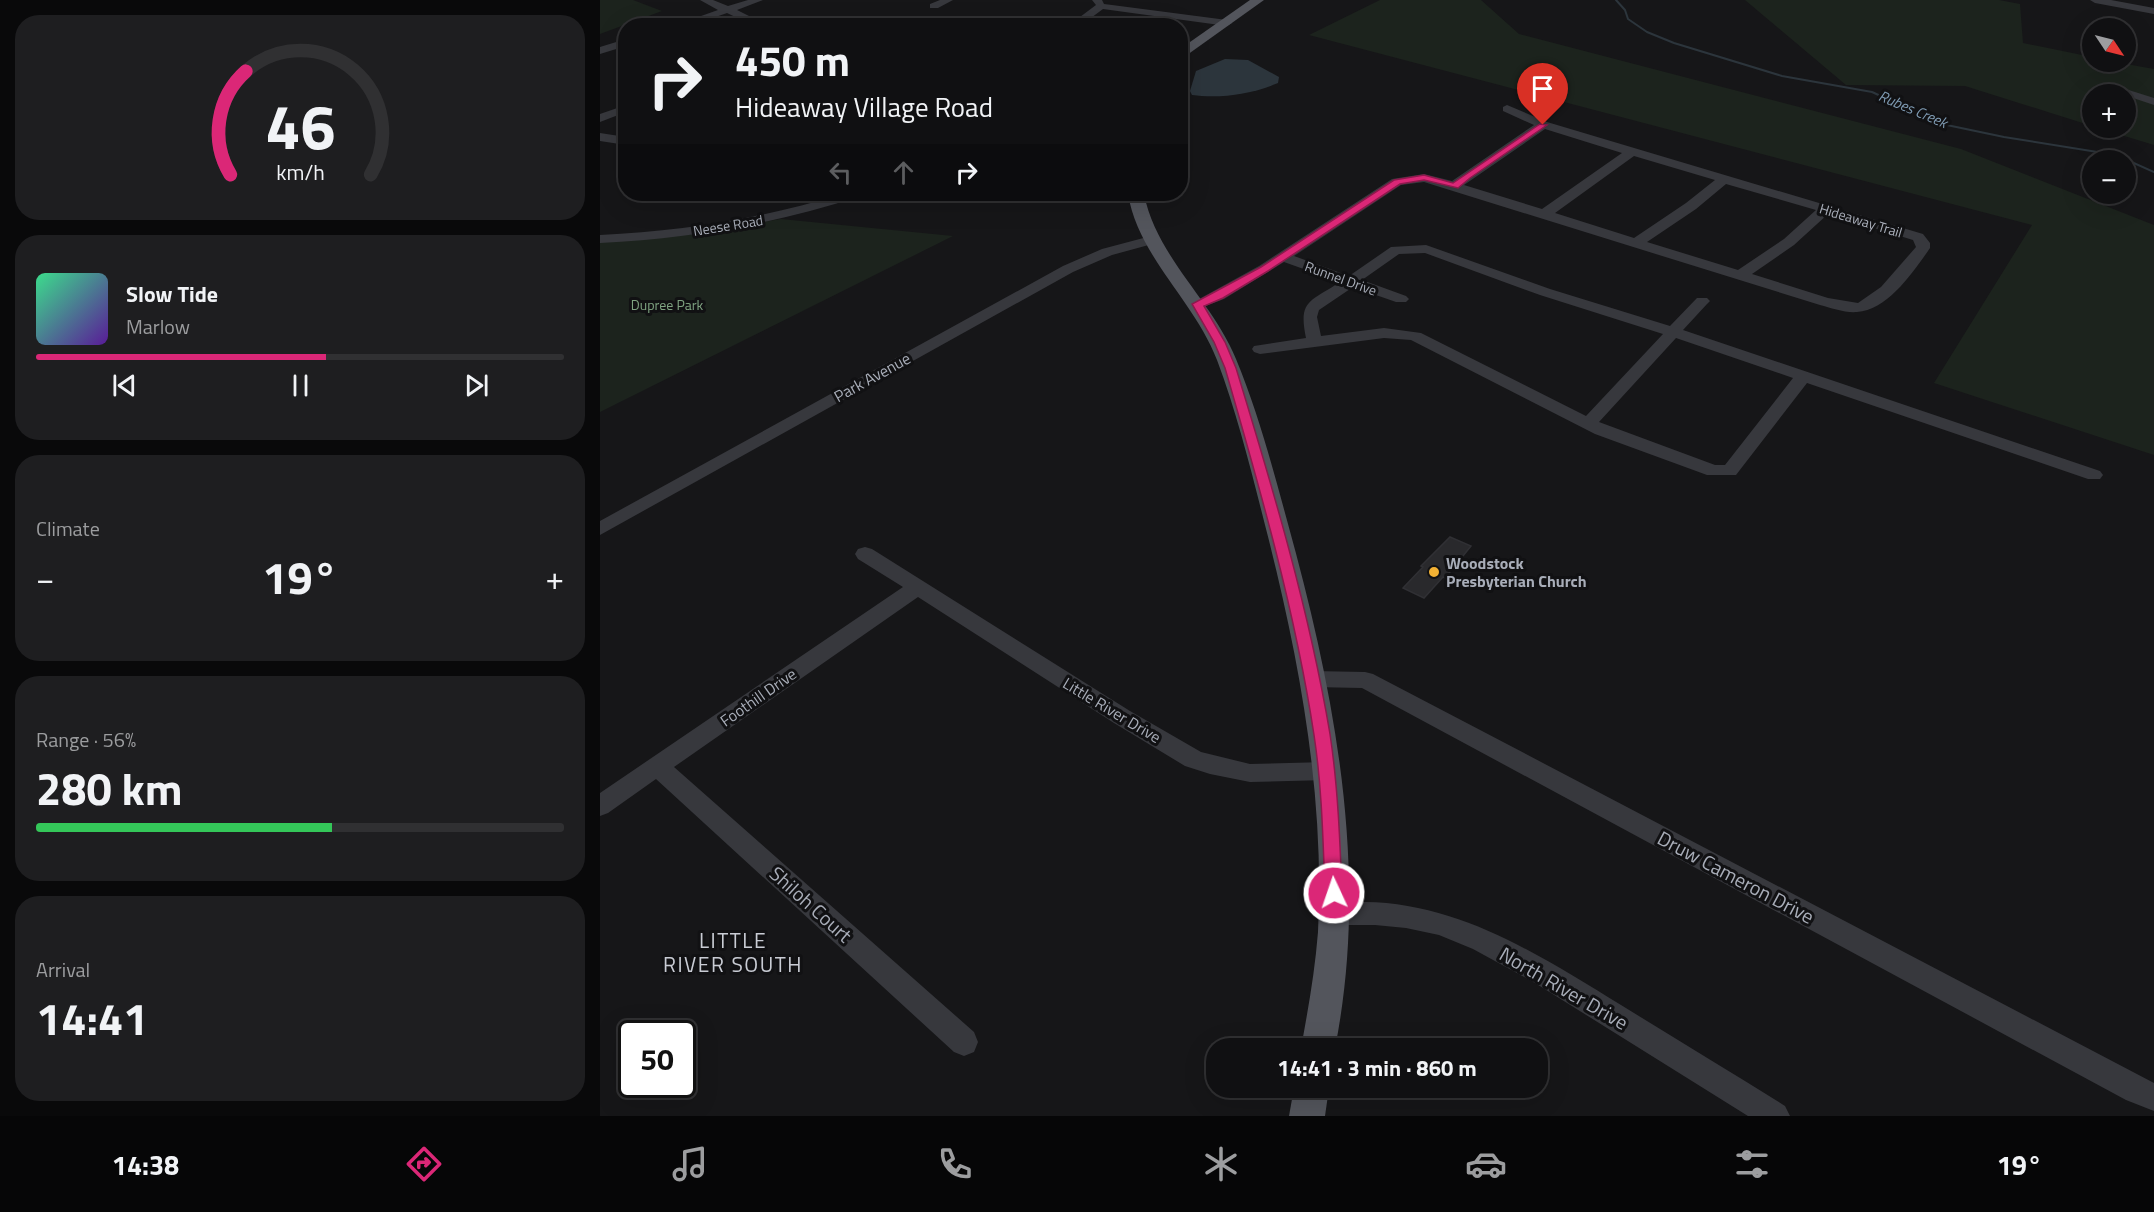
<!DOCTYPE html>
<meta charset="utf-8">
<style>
:root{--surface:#101012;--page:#1e1e20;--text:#f1f3f6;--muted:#9c9d9f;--line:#303032;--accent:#db2777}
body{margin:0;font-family:"Titillium Web",sans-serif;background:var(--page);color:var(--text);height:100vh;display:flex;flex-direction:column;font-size:22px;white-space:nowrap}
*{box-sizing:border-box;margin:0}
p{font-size:20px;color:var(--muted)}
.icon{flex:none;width:33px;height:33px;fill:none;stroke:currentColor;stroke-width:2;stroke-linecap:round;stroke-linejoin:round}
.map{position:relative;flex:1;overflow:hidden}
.drawer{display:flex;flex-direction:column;gap:15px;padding:15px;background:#09090a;width:600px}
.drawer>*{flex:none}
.banner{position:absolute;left:18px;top:18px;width:570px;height:183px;border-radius:24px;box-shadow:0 6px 24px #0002,0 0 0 2px var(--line);background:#101012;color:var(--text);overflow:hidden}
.needle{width:39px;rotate:125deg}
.fabs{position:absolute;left:1482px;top:18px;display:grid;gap:12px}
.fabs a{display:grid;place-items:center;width:54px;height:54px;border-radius:50%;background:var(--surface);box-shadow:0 6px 24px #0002,0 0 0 2px var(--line);font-size:30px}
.speed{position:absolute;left:18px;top:1020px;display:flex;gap:12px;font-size:30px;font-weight:700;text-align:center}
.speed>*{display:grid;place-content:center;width:78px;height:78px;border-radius:50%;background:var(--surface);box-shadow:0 6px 24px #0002,0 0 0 2px var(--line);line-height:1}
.speed .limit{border:3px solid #111;border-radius:9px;background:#fff;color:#111}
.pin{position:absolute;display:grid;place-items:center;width:51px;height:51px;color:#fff;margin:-62px -26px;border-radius:50% 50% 50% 0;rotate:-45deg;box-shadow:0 0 6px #0007}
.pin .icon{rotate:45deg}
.me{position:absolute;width:66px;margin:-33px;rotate:357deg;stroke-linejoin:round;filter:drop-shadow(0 0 4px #0008)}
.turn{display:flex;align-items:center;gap:21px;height:126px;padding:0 18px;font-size:27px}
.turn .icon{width:78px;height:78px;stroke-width:2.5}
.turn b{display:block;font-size:42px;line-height:51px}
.lanes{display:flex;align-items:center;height:57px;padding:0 18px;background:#0003;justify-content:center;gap:30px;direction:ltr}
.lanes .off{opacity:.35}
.big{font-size:45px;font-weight:700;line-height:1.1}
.drawer .card{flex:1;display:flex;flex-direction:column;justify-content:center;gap:9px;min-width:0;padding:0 21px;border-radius:24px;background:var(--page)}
.drawer .dial{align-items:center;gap:0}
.dial svg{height:156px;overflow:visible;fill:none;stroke:var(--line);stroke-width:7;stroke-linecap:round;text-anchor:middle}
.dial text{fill:var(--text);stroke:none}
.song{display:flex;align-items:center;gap:18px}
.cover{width:72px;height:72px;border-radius:9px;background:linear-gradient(135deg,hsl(150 70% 55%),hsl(270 70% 35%))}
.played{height:6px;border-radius:3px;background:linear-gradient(90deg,var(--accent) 55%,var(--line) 55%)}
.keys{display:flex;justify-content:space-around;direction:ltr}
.heat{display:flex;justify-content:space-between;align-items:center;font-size:33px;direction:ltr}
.charge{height:9px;border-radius:4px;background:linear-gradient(90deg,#34c759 56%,var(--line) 0)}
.trip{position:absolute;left:606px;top:1038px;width:342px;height:60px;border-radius:24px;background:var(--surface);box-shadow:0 6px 24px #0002,0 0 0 2px var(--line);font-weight:700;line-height:60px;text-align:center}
.tab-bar{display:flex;height:96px;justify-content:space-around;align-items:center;background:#060607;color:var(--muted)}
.tab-bar .icon{width:42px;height:42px}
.tab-bar .selected{color:var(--accent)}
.tab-bar b{font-size:27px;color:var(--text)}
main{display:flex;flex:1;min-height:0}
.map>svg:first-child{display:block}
</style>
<main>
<section class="drawer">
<div class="card dial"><svg viewBox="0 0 100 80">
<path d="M14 69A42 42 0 1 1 86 69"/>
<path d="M14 69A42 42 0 0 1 22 16" stroke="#db2777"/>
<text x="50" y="56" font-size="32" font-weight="700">46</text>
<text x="50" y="72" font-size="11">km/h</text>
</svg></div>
<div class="card">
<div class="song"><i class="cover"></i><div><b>Slow Tide</b><p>Marlow</p></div></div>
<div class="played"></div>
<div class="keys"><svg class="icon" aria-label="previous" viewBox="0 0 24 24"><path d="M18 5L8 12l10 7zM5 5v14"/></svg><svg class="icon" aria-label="pause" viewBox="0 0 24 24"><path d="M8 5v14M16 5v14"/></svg><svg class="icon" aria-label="next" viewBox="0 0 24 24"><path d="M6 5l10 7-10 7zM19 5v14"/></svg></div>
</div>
<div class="card"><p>Climate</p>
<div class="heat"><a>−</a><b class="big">19°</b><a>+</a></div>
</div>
<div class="card"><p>Range · 56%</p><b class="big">280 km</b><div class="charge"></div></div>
<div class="card"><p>Arrival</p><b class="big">14:41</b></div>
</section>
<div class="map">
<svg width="1554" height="1116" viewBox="0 0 1554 1116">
<rect width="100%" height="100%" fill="#161618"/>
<g fill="#1c231d">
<polygon points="0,0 33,0 62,11 0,34"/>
<polygon points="780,0 881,0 919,34 1361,149 1554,225 1554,455 1334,383 1432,225 709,35"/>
<polygon points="1145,0 1399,0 1420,4 1423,43 1492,57 1492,62 1515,62 1554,69 1554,145 1498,128 1526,128 1526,94 1492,94 1492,126 1365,86 1246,85"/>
<polygon points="181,219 353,236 0,412 0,242 95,234"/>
</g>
<path fill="#2c353c" d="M625,59L648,60L679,77L678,83C652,94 620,99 592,95L590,91L596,71Z"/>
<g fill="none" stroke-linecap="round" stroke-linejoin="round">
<polyline stroke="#2c353c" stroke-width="2" points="1016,0 1025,10 1028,19 1047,32 1074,43 1182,76 1272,92 1342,124 1404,137 1516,155 1554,172"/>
</g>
<polygon fill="#29292c" stroke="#303034" stroke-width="1.5" points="850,537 871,546 845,578 843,577 824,598 803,588 823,567 821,566"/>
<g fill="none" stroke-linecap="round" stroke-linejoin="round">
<g fill="#37383d" fill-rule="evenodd">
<polygon points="100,0 113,0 128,6 148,0 163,0 137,10 169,26 154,26 127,13 90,26 73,26 118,10"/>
<polygon points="340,0 353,0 338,8 330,8 330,4"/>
<polygon points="492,0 502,0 504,4 512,5 627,20 632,23 627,26 503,9 480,26 468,26 496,5"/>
<polygon points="1490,0 1511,0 1554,8 1554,14 1495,3"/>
<polygon points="26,39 26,46 0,54 0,47"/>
<polygon points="1516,86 1554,98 1554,105 1512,91 1510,89"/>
<polygon points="26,105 26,112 0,122 0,114"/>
<path d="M907,105L947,122L1323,234L1330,243V248C1314,271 1288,310 1257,312C1245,313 1231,308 1220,305L824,182L801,185L694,256L749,276L791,247L826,245L950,289L1070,326L1097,298H1107L1110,301L1107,304L1083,330L1500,471L1503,475L1500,479H1488L1207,383L1136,475H1107L995,434L811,340L784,338L660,354L654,352L652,349L654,346L706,338C698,300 710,302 740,282L684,262L624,299L598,309L590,304L659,266L792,179L824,174L852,181L934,125L903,111V107ZM945,129L1022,153L942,209L864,185ZM1034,156L1115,180L1086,203L1034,238L955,213ZM1126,184L1216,210L1184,239L1138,270L1047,242L1096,209ZM1228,214L1313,240L1316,247L1281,287L1258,303L1228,298L1152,274L1194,245ZM825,253L940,295L1063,334L986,416L821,333L784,328L721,336L717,317L719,310L753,287L796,302H806L809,299L806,296L762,280L799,254ZM1076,338L1193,378L1125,465H1115L999,422Z"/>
<polygon points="0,133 26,137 26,145 0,141"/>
<path d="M241,194H260L258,197C173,224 89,239 0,243V235C82,231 162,219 241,194Z"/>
<polygon points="551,236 556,237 558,240 556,243 512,255 473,272 0,535 0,521 463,266 502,249"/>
<polygon points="265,547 272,549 530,711 601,752 650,764 727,762 735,764 739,771 735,778 727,780 650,782 610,774 585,766 514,723 318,597 74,767 374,1032 378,1042 374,1052 364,1056 354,1052 56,779 8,813 0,816 0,793 303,587 258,559 255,554 258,549"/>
<polygon points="712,671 765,672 773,674 1554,1083 1554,1111 1526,1100 762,688 712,687 704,685 701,679 704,673"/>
<path d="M765,902C861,903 942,957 1021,1005C1076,1039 1131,1072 1185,1106L1190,1116H1148L935,983L873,949L839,935L806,928L775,925H734L725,922L721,914L725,906L734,903Z"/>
</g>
<g fill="#53555c" fill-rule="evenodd">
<polygon points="650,0 664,0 580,60 580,49"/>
<path d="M528,194H544C557,258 612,300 636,359C658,412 673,469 688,524C735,694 770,873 735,1048H701C708,1010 715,971 718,932C725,795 699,657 665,525C651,470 637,413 617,360C594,300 539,258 528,194Z"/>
<polygon points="694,1088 729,1088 725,1116 689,1116"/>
</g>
</g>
<path fill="#db2777" stroke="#8e194d" stroke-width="1.5" d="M940,124L947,125L870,178L858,188L824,180L800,184L668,271L623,298L604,306L625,342L636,368C673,489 709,609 730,734C738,787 740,841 742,893L740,899L734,901L727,899L725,893C723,841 722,787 714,735C695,610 660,489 625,368L614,342L592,304L661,267L794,180L824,175L853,183Z"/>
<circle fill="#f2b134" stroke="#111113" stroke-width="2" cx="834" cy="572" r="6"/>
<g text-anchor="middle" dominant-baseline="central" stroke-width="6" stroke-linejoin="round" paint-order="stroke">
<g font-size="14" fill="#a8adb8" stroke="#111113">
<text transform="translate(1261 220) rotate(17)">Hideaway Trail</text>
<text transform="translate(128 225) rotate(-9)">Neese Road</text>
<text transform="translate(741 278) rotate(20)">Runnel Drive</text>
</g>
<g font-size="14" fill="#7fa381" stroke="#111113">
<text x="67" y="304">Dupree Park</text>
</g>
<g font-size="15" font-style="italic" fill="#7f9bb3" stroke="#111113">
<text transform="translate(1313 109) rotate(23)">Rubes Creek</text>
</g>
<g font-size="16" fill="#a8adb8" stroke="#111113">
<text transform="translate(272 377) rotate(-29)">Park Avenue</text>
<text transform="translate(158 697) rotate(-35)">Foothill Drive</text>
<text transform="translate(512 710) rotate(31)">Little River Drive</text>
</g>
<g font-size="16" font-weight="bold" fill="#a8adb8" stroke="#111113" text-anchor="start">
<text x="846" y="563">Woodstock<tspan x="846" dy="18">Presbyterian Church</tspan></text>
</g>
<g font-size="20" fill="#a8adb8" stroke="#111113">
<text transform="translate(1136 877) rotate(28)">Druw Cameron Drive</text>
<text transform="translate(211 904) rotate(42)">Shiloh Court</text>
<text transform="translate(964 988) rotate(30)">North River Drive</text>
</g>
<g font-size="21" letter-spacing="1.5" fill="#c9ccd4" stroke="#111113">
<text x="133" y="940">LITTLE<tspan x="133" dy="24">RIVER SOUTH</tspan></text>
</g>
</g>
</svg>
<div class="fabs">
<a><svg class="needle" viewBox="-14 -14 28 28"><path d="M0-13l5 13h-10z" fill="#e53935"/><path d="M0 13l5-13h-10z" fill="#9c9d9f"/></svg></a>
<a>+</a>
<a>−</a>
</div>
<div class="speed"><div class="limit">50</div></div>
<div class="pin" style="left:943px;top:125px;background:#d93025"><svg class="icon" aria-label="arrive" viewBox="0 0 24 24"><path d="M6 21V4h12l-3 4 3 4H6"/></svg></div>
<svg class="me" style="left:734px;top:893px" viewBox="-20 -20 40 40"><circle r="17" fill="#db2777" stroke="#fff" stroke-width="3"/><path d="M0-11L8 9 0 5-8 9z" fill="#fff"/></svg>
<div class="trip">14:41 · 3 min · 860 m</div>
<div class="banner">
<div class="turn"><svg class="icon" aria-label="right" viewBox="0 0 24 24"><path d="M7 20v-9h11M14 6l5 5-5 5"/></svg><div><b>450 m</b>Hideaway Village Road</div></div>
<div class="lanes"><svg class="icon off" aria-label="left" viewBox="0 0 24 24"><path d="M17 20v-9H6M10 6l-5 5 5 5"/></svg><svg class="icon off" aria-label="ahead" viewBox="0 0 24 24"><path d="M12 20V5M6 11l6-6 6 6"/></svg><svg class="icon" aria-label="right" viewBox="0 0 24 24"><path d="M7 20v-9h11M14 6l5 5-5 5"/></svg></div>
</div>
</div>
</main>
<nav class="tab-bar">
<b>14:38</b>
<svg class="icon selected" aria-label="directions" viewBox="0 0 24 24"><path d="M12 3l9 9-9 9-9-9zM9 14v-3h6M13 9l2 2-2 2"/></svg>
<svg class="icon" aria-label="music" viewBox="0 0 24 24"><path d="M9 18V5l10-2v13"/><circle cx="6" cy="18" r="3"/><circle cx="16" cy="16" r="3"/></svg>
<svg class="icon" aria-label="phone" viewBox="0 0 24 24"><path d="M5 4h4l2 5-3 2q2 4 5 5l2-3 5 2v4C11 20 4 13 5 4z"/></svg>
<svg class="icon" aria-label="climate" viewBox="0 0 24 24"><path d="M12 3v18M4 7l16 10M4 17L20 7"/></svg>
<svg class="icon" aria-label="car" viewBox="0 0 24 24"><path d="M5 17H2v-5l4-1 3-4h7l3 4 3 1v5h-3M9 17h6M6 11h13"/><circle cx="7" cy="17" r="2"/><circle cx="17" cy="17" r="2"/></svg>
<svg class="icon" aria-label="filters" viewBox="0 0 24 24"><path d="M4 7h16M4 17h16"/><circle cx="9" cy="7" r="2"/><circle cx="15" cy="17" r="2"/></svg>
<b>19°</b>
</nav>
